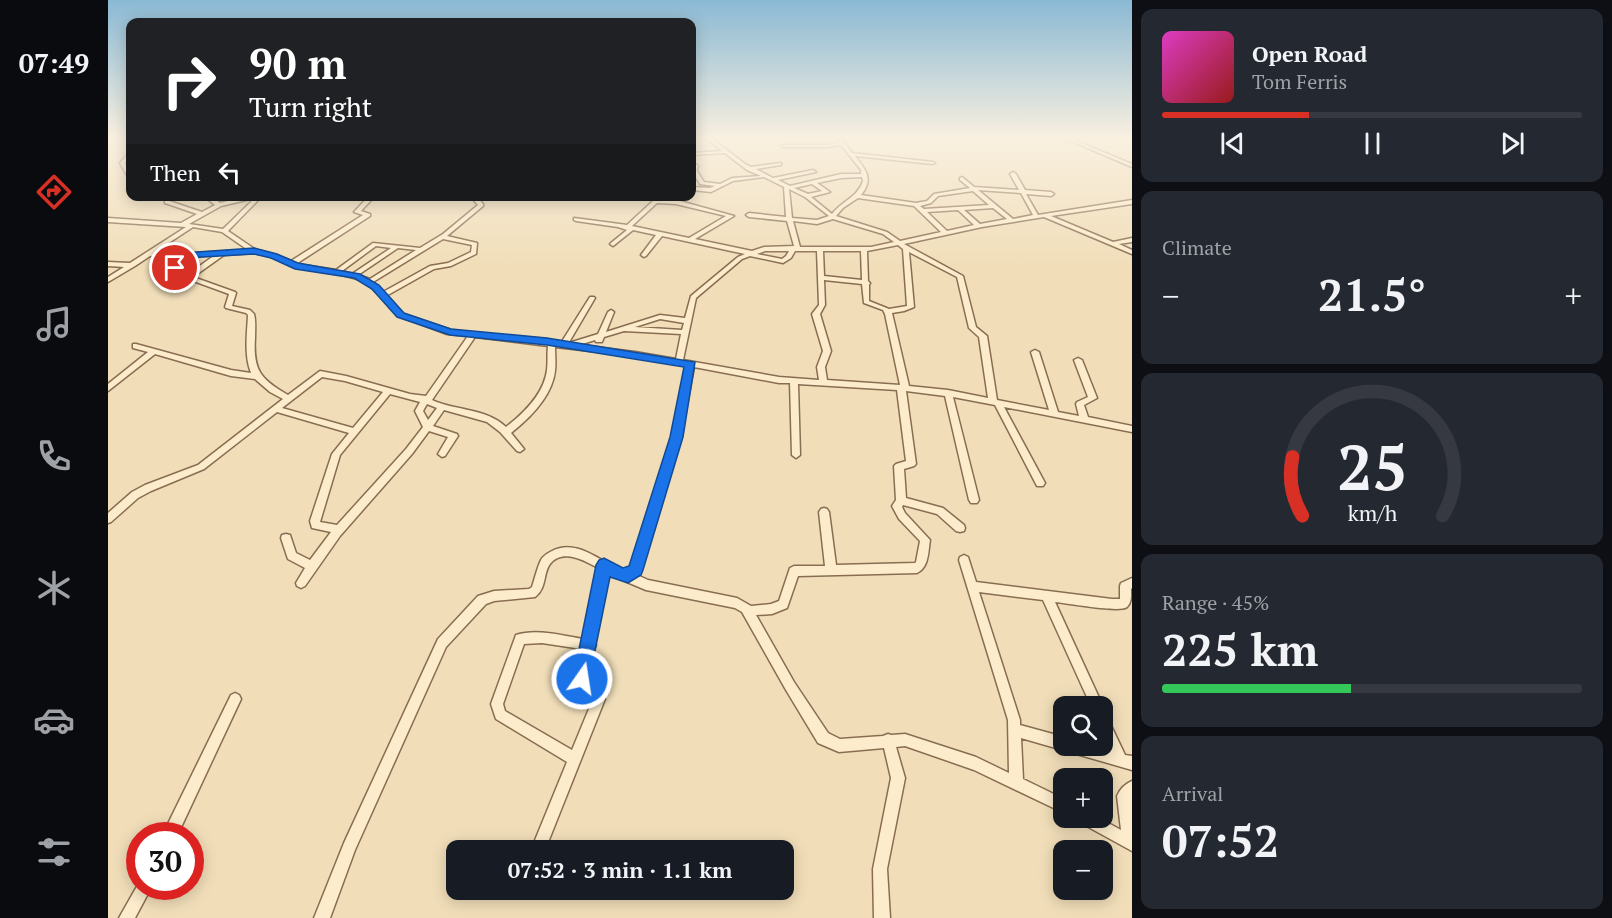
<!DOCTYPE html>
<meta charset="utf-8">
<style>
:root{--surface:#171b24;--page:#242831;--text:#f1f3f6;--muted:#9ea1a6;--line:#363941;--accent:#d93025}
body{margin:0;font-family:"PT Serif",serif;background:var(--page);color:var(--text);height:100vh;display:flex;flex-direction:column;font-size:22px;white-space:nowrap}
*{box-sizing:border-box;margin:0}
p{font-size:20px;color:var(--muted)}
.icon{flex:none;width:33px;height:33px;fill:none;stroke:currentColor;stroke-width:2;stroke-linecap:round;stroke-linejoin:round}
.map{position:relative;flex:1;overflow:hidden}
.panel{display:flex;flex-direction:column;gap:9px;padding:9px;background:#0d0f14;width:480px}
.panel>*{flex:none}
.hud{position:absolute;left:18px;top:18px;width:570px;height:183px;border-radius:12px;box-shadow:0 3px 15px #0003;background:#202124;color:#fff;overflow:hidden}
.controls{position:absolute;left:945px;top:696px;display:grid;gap:12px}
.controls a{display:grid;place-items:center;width:60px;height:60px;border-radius:12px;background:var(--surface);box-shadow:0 3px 15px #0003;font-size:30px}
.speed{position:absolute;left:18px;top:822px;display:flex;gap:12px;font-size:30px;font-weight:700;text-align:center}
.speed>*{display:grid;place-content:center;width:78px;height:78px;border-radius:50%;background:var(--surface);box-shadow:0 3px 15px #0003;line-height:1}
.speed .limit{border:9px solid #d22;background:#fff;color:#111}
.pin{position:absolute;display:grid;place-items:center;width:51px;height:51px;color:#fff;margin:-26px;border:3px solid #fff;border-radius:50%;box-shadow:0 2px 6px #0007}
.me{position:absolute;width:66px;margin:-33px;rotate:13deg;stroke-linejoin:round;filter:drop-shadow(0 0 4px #0008)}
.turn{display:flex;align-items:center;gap:21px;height:126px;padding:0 24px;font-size:27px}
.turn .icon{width:78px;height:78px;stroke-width:2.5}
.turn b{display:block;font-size:42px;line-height:51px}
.then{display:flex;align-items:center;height:57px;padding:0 24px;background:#0003;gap:12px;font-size:22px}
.big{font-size:45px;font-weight:800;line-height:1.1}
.panel .card{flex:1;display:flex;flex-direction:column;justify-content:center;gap:9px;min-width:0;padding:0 21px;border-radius:12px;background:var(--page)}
.panel .dial{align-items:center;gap:0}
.dial svg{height:156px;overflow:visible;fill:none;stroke:var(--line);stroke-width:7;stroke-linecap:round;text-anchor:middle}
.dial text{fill:var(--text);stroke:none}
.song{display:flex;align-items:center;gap:18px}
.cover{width:72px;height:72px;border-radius:9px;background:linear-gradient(135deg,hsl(310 70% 55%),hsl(0 70% 35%))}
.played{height:6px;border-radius:3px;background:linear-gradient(90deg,var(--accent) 35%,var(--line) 35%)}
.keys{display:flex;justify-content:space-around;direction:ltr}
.heat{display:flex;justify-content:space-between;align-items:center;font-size:33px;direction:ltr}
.charge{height:9px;border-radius:4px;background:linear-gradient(90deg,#34c759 45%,var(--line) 0)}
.trip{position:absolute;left:338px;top:840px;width:348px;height:60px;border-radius:12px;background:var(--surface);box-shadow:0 3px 15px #0003;font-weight:800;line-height:60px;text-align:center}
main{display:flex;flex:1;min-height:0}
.menu{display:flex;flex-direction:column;width:108px;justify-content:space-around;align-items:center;background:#090b0e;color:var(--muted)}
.menu .icon{width:42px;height:42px}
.menu .current{color:var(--accent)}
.menu b{font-size:27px;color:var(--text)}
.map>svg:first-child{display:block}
</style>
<main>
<nav class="menu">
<b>07:49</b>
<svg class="icon current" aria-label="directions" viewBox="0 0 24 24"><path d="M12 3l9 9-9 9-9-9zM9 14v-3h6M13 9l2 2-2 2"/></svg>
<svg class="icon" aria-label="music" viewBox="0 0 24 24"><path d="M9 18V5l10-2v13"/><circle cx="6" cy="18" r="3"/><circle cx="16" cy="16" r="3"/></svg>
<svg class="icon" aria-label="phone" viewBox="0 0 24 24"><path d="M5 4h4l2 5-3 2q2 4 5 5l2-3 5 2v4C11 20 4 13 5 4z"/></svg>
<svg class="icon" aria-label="climate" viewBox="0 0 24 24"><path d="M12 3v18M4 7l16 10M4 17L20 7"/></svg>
<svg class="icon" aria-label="car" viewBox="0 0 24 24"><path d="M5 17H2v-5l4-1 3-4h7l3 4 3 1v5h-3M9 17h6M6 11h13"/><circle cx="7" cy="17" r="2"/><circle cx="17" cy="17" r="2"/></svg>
<svg class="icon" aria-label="filters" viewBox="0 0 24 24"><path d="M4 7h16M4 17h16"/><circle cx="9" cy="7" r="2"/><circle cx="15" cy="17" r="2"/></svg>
</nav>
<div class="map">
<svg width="1024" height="918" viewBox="0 0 1024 918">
<rect width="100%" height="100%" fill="#f1deb9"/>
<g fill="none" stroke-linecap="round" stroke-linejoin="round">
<g stroke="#896d52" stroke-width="3">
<g id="minor">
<path d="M597,137H602L637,164L643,167L673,163V165L648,169L665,178L705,170L708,172L670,180L682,186L733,174H753V170L733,145L720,147H675L673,146L675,145H720L732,142L728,137H732L744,153L825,162L827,163L825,164L747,156C758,170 766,179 753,195L808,203L819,201L826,194L862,188L852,180V178L854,177L866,187L911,190L902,174L905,172L908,174L917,190L943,192L946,194L943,196L918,194L930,215L1024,200V204L943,216L1005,242L1024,238V242L1011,244L1024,250V254L936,217L874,227L796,244L855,276L868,327L879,336L889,400L941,410L923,352L927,350L931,352L950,412L971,416L968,404L969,402L980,397L966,360L970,358L974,360L989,398L976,405L980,417L1024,426V432L896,407L937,483L935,486H929L887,405L845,397L871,500L869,503H863L861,500L837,396L798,391L808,464L806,466L796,469L798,498L835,508L856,525L857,528L856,531L852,532L848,531L829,514L795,505L794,507L797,513L822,540C820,552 821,567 809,573L690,576L679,608L664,614L648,615L686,682L720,733L732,739L775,736L780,734L783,735L797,734L868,757L901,773L900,720L851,560L852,557L856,555L860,557L868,582L1004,599H1012V586L1013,583L1024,578V588L1023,589C1023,595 1024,602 1019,607C1012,613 959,603 947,602L993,702L995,706L994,708V706H983L935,600L871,592L912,720V725L956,737V746H983L1002,751L994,735V713L998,715L1017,755L1024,756V770L913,738L915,779L956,799V813L866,770L797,746L788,747L797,778L779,869L782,918H766L765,869L783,778L776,748L731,752L710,743L678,690L634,612L627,608L538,590L500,574L487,643L488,645L486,649L480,679V681L492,688L497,699L437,850H423L459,762L388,719L383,704L408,635C429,628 455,636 476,639L490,568C477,561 455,548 442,564C435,573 439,588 427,597L386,601L378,604L338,647L247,850L222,918H206L236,843L330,639L370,596L386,591L421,589L424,587C427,578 429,568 433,560C435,556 440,553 444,551C470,537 495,565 518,571L523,567L565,437L579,366L527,356L447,347C447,355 448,363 447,371C444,396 422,418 403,433L416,449L412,452L409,451L392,432L379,422L336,410L325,426L349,434L350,436L337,456L334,457L330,454L340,437L321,431L304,454L232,536L197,586L193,588L189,586L188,583L197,568L180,559L173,538L174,535L178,534L182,535L188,553L202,560L223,532L204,528L202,521L224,454L241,433L169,412L96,469L43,491L30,498L3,522L0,523V513L24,492L37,485L90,465L175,399L162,392L147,379L123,376L47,354L0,391V384L40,352L25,348V344H28L123,370L143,373C136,355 139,335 140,315L138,313L118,308L117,307L121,294L69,275L64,268L71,258L42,256L27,266L0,282V277L16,267L0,266V262L22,263L78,227L0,222V218L73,223L89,214L57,203V201H61L94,212L107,205L96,196H102L112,203L140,196H154L120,231L148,250L168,255L183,261L255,215L246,212L261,196H267L253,211L262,214V216L188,264L228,270L265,243L312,248L335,234L370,205L362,196H368L375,204V206L339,236L369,243L368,254L343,266L326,269L278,296L295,314L343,330L453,343L482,297H486L487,298L460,344H463L464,342L490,334L500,312L503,310L506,312L498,332L552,315L577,318L583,296L630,257L637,254L554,236L538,256L536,257L533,255L548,235L525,230L505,246L502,244L503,243L519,230L510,227L468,221L466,220V218L519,225L546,200H568L626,216L587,239L644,251L656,247L686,246L679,221L641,217L638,215L641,213L678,217L676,187L656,177L625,181L603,192L584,190V187L602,188L607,186L592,184L584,171L585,166L584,164V161L590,166L589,171L596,182L612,184L624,178L653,176L639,170L617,153L584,155V153L614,151ZM754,177L755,181C750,197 734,201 724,214L703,197L722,192L709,183L733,178ZM704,184L714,191L700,194L686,188ZM681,189L697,197L721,216L709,220L684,218ZM870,190L913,193L925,215L905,219ZM865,191L881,205L816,209L812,206L823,203L830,196ZM147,198L115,229L81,224L113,206ZM750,198L806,206L833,232L792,241L779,232L728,216L735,208ZM549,203L568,204L618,216L581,238L524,226ZM885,208L899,219L872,224L856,210ZM850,210L866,225L839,231L819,212ZM725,219L775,234L786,242L763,247H692L685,221L709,224ZM85,227L114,232L140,250L71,254L47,252ZM335,239L364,245L363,252L340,263L322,266L275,292L265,282ZM790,245L795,249L799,306L781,309L761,301V285L762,283L760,281L759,251ZM268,246L283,248L244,274L234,271ZM290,248L308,250L262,279L250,275ZM657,251H681L678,256L674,259L649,254ZM687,251H709L711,305L704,314L715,351L709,367L711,380L671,377L575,360L588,298L634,259L642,256L675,263L683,258ZM715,251H753L754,280L716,276ZM801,252L849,277L861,328L871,337L880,398L840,390L801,386L784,313L796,311L806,307ZM146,253L164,257L185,267L234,275L257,281L291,316L339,334L360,336L318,396L302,394L238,376L212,371L180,395C152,379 145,370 147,338C147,330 148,321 146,314L142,310L124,306L128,293L127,292L85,277L116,255ZM107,255L79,275L73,273L70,268L77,257ZM716,280L754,284L756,303L775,310L777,314L792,385L719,380L717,367L723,351L712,314L717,305ZM552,319L576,323L574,330L527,327ZM516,331L573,334L568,359L527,352L471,345L487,340L488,342H494L496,337ZM367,337L440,346C439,354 440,362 439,370C436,394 416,413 398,427C378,408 348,411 324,400ZM586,367L671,383H682L684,455L688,458L692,455L690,384L789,390L798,461L788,464L786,466L788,500L784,506L791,519L812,541L808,562L807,563L728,565L721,512L719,509L716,508L713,509L711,512L717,566H686L682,568L671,601L663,604L643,606L629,598L540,580L529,575L532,570L573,437ZM214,377L237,381L275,392L245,428L174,408ZM282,394L312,402L307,411L315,427L298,449L229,525L212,522L232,455ZM319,404L329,408L320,420L315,411ZM434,643L474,649L468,684C471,692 481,692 485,699L464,750L397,711L395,704L416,644Z"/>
<polygon points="954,137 959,137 1024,164 1024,167"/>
<polygon points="20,154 22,154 22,157 17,163 22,173 22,178 20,177 12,163"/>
<polygon points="127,693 131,695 133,699 69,836 54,836 123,695"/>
<path d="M1024,781V851L973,823L971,818H991L1013,830L1009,796C1012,789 1017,784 1024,781Z"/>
<polygon points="32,881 32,886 44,886 27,918 11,918"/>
</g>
</g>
<use href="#minor" fill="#fceccc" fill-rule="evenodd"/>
</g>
<linearGradient id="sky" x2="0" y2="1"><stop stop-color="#8ab9d4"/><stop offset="0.52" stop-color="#f9f0e0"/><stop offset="1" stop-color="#f9f0e0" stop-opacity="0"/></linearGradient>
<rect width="1024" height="265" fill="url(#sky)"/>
<polygon fill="#1a73e8" stroke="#114b97" stroke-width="1.5" points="146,248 169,254 190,263 252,274 271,285 296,313 343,329 439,338 587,362 575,437 535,570 533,575 520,583 502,577 480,685 474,688 467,685 465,679 488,565 491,560 496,558 515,568 521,566 562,437 576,367 439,345 342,335 289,317 264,289 246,278 187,269 163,258 146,254 78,258 71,270 63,268 75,253"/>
</svg>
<div class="controls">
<a><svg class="icon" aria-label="search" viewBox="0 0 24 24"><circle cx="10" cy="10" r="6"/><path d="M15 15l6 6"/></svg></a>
<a>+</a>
<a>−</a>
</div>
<div class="speed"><div class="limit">30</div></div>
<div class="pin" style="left:67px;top:268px;background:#d93025"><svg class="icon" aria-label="arrive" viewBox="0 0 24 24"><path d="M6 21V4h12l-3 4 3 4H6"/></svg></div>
<svg class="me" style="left:474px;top:679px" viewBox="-20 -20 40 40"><circle r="17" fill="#1a73e8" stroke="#fff" stroke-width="3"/><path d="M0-11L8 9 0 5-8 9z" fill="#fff"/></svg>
<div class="trip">07:52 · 3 min · 1.1 km</div>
<div class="hud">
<div class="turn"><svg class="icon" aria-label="right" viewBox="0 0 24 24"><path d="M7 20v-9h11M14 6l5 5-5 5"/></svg><div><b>90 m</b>Turn right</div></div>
<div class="then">Then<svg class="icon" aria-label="left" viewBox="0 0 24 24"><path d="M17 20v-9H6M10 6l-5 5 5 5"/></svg></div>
</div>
</div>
<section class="panel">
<div class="card">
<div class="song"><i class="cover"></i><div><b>Open Road</b><p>Tom Ferris</p></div></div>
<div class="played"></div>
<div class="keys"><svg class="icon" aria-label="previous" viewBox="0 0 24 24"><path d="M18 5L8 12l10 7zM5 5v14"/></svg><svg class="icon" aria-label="pause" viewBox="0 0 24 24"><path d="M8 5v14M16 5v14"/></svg><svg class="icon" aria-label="next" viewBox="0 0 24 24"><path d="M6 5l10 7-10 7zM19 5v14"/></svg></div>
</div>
<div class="card"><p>Climate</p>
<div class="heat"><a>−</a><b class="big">21.5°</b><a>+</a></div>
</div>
<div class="card dial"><svg viewBox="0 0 100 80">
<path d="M14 69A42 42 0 1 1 86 69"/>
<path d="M14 69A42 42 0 0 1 9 39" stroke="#d93025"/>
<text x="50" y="56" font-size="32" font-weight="700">25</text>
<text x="50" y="72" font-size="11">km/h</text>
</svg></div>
<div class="card"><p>Range · 45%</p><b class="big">225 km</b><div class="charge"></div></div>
<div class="card"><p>Arrival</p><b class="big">07:52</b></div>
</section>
</main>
